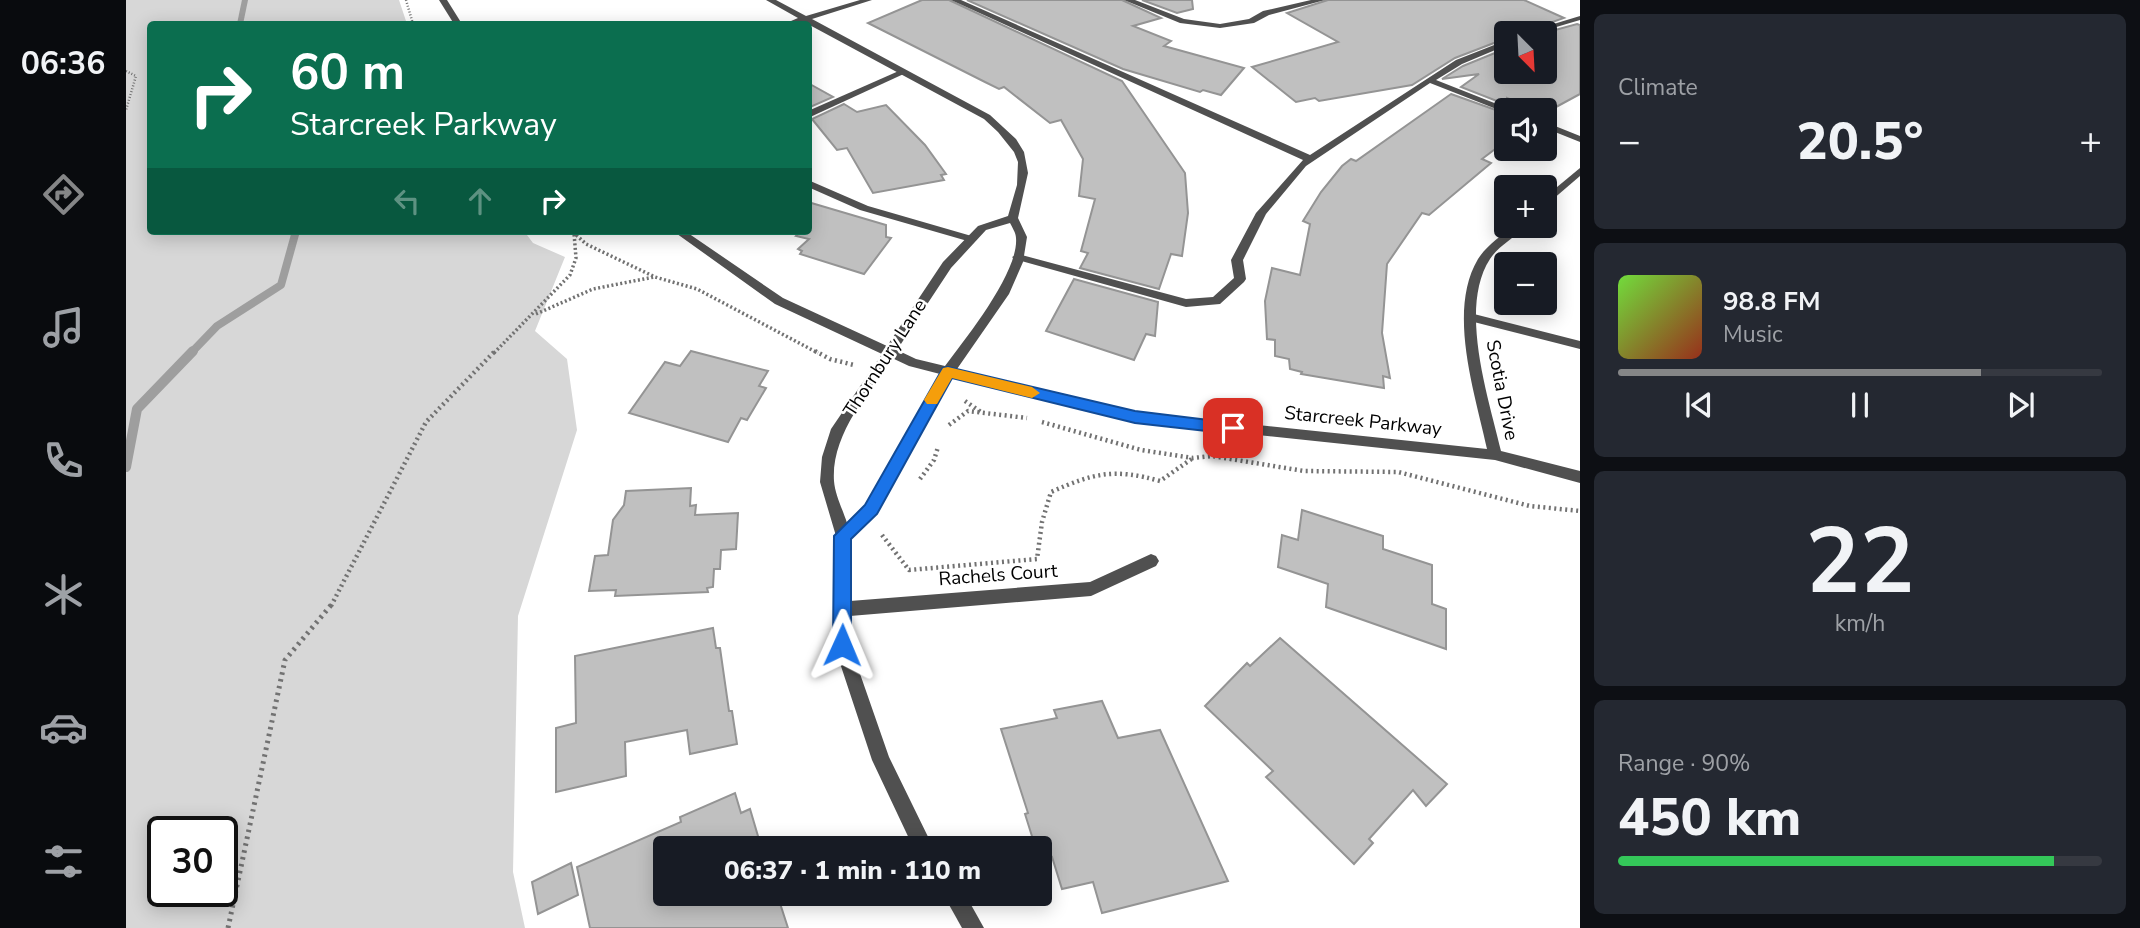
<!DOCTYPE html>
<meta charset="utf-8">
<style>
:root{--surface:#171b24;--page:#242831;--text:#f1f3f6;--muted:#9ea1a6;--line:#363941;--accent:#858687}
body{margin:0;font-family:"Nunito Sans",sans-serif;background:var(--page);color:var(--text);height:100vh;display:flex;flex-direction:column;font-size:26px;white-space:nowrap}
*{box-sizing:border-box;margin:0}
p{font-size:23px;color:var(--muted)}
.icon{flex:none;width:38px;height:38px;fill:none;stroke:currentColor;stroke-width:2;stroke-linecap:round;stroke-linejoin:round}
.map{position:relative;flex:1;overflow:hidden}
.side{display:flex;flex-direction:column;gap:14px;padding:14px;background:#0d0f14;width:560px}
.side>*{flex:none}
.guide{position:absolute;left:21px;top:21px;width:665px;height:214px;border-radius:7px;box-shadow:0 4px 18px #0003;background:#0b6e4f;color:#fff;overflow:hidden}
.needle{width:46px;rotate:156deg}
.controls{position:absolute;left:1368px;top:21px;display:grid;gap:14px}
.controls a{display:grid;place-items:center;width:63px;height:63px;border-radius:7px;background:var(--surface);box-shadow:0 4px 18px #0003;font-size:35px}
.speed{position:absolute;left:21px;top:816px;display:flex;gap:14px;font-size:35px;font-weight:700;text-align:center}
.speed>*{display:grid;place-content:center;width:91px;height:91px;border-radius:50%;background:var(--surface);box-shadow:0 4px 18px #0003;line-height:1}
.speed .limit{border:4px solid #111;border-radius:10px;background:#fff;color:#111}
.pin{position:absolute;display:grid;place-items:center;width:60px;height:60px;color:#fff;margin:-30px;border-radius:14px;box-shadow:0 4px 10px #0006}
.me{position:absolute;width:77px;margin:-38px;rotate:1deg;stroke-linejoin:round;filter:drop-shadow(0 0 5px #0008)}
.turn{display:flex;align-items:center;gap:24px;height:147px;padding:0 28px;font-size:32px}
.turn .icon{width:91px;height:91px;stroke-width:2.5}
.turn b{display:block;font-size:49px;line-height:60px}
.lanes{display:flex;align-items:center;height:66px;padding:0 28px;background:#0003;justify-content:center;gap:35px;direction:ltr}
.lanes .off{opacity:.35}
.big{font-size:52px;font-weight:800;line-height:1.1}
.side .tile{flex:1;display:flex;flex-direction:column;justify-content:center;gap:10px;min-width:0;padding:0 24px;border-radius:10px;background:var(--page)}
.side .dial{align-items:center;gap:0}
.dial b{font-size:91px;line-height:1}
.song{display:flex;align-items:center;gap:21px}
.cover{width:84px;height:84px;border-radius:10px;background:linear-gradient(135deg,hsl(100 70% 55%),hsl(10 70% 35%))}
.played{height:7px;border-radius:4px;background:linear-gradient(90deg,var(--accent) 75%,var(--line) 75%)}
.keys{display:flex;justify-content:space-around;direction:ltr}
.heat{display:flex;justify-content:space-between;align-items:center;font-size:38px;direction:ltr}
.charge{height:10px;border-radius:5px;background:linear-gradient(90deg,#34c759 90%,var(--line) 0)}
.trip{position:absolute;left:527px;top:836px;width:399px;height:70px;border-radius:7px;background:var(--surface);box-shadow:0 4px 18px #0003;font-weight:800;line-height:70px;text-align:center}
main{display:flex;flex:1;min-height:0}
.tabs{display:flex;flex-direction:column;width:126px;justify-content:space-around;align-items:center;background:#090b0e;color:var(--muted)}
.tabs .icon{width:49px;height:49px}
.tabs .on{color:var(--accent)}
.tabs b{font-size:32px;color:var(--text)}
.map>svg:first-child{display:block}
</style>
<main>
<nav class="tabs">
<b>06:36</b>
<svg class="icon on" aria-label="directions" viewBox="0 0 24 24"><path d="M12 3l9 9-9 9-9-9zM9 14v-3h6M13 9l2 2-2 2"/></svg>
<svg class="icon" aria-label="music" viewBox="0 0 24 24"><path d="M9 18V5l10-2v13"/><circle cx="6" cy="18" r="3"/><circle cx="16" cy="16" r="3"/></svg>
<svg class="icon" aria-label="phone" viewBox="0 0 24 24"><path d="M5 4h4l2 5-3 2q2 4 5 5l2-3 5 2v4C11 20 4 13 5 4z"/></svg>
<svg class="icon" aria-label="climate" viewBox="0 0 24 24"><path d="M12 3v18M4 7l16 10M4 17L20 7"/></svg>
<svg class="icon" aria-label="car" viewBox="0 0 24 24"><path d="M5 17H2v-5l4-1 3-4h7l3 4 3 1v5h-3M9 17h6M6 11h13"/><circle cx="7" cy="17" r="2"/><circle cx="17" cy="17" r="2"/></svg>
<svg class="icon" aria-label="filters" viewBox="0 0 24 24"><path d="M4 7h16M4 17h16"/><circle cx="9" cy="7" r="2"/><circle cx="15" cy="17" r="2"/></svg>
</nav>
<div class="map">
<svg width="1454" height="928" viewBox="0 0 1454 928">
<rect width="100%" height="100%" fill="#fff"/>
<path fill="#d7d7d7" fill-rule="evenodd" d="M0,0H273L281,24H24V231H398L407,243L439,257L409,331L441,359L451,430L392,616L387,872L399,928H0ZM37,831H96V891H37Z"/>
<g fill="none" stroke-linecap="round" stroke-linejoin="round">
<polyline stroke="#9e9e9e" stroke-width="6" points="114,24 119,0"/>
<polyline stroke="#9e9e9e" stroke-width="8" points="65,353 91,326 155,285 170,231"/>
<polyline stroke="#9e9e9e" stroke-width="10" points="0,467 11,409 67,351"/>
</g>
<g fill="#c0c0c0" stroke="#949494" stroke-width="2">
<polygon points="796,0 823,0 996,81 1059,173 1062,213 1056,256 1045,254 1033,289 954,268 962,253 955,251 969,199 953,196 957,159 935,120 924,123 878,87 873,89 859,82 742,23"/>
<polygon points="841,0 996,0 1035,18 1007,26 1045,41 1038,46 1118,68 1095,95 1077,90 1074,92 997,69"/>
<polygon points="1016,0 1066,0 1067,9 1051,13"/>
<polygon points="1202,0 1398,0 1438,18 1395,33 1381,33 1381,38 1329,58 1286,85 1193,101 1189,98 1170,102 1126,67 1212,42 1161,13"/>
<polygon points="1451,24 1454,25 1454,94 1419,113 1419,110 1412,110 1381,98 1381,105 1335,87 1353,74 1316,79 1337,66 1381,48 1381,72 1419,72 1418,33"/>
<polygon points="682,83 707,97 682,108"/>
<polygon points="1325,94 1381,114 1381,140 1356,159 1365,163 1303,215 1296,213 1261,264 1256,333 1264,378 1257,376 1258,388 1175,374 1176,372 1164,369 1163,359 1149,356 1149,340 1141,339 1139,301 1146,268 1174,275 1184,224 1177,221 1195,192 1216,166 1225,159 1230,161"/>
<polygon points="718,104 731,112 760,105 799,145 820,174 815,175 818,180 747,193 721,148 711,150 686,119"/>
<polygon points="682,202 760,225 760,237 765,238 738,274 674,254 676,251 672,249 683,239 670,236 675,231 682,231"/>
<polygon points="948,279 1032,302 1029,336 1020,334 1008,360 920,331"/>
<polygon points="565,351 642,371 633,386 640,388 621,420 615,418 602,442 503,413 539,362 554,366"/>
<polygon points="565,488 564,506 570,505 569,515 612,513 610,549 595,550 594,569 588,569 587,587 581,588 582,592 489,596 490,590 463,591 469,556 482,555 487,520 498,505 500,491"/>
<polygon points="1176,510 1257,536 1257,549 1306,565 1306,604 1320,609 1320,649 1200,607 1202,584 1152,567 1156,535 1172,540"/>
<polygon points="587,628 590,648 594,648 603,711 606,711 611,744 564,754 561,730 499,742 500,776 430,792 430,728 450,723 449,656"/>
<polygon points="1154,638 1321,784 1300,806 1287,790 1243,839 1247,843 1228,864 1140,777 1147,771 1079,706 1121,663 1124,666"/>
<polygon points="976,701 992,738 1034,730 1102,881 976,913 967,882 936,889 926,857 914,859 914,849 910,849 899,814 902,813 875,729 931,718 928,710"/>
<polygon points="609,793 615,813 624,809 634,843 627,849 539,849 539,894 651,894 662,928 464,928 451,867 555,822 554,817"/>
<polygon points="445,863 452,895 412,914 406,882"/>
</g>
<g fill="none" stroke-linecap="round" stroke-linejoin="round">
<g stroke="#727272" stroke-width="2.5" stroke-dasharray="1 2" stroke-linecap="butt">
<polyline points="280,0 287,24"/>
<polyline points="0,71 10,76 0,110"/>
</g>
<g stroke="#727272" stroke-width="3.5" stroke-dasharray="2 2.5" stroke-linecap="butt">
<polyline points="447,232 460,244 529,277 571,289 692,353"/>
<polyline points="410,314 467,289 528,277"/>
<polyline points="368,353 444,275 450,258 448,233"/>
</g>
<g stroke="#727272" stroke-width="4.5" stroke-dasharray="2 3.5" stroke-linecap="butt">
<polyline points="689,351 704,359 728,365"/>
<polyline points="839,401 855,412"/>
<polyline points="916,422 1015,450 1067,458 1086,456 1178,471 1272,472 1404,506 1454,511"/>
<polyline points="823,425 842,411 901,418"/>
<polyline points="794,479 808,460 812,447"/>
<path d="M756,535L783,570L911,559L916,522L925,492C968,473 988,468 1034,481L1067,458"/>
<polyline points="205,606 300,422 369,351"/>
</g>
<polyline stroke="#727272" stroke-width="5" stroke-dasharray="2.5 4.5" stroke-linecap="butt" points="102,928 159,660 206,604"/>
<g fill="#505050" fill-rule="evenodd">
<polygon points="825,0 835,0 1184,155 1330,60 1381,40 1381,45 1336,64 1310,80 1386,110 1378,112 1304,83 1180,166 1140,214 1117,260 1120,279 1118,282 1094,304 1060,307 888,259 886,257 892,254 1060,299 1087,297 1108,278 1105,260 1130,213 1177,160"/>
<polygon points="1454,16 1454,20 1410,33 1398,33"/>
<polygon points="775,70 782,72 682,118 682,111"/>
<polygon points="1419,122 1454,136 1454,142 1419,128"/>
<polygon points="682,180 742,206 849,237 850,239 845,242 734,210 682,187"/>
<polygon points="1344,313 1454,341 1454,349 1340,320 1338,317 1340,314"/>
</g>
<g fill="#505050" fill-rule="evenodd">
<polygon points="313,0 321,0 336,24 328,24"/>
<path d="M640,0H650L680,16L734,0H746L686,19L864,115L890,139L898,152L902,173L892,218L901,237L897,262L883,294L831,369L1009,412L1361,449C1349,393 1321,311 1352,259C1361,245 1375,236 1388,226H1399C1389,238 1373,245 1364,259C1332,308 1363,399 1375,451L1454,471V483L1369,460L1009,422L826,377L750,514L724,538V601L964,582L1025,554L1030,556L1033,561L1030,566L965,596L724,616V645L763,757L808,849H788L746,760L708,645L710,536L694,482L696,457L705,429L756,354L649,304L547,231H559L657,298L761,346L817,262L852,226L882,216L891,185L892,162L888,152L872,132L858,119L678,22L658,24L672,18ZM884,223C886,227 890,233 890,238C893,272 840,338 819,366L790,359L771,350L825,268L860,230ZM766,358L783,366L814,374L740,506L721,523C717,510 709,495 708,481C705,435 742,394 766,358Z"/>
<polygon points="998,0 1009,0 1058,19 1094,24 1123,19 1137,11 1185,0 1199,0 1143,15 1128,23 1094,28 1054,23"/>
<polygon points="1454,168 1454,176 1419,206 1419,197"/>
<polygon points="817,894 839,894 858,928 836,928"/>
</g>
</g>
<polygon fill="#1a73e8" stroke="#114b97" stroke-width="2" points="822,367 1009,411 1107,423 1115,428 1107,434 1009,423 826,378 751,514 725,539 725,645 723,651 716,654 709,651 707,645 708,536 739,505 817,368"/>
<polygon fill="#f59e0b" points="822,367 906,387 914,393 906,398 826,378 811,404 801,404 798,400 817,368"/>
<g text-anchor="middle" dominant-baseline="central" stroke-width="5" stroke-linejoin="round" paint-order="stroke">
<g font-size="19" fill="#000" stroke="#fff">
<text transform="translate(759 358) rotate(-57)">Thornbury Lane</text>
<text transform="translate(1376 390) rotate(79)">Scotia Drive</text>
<text transform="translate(1237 421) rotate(6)">Starcreek Parkway</text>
<text transform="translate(872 575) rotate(-4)">Rachels Court</text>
</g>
</g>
</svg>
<div class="controls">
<a><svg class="needle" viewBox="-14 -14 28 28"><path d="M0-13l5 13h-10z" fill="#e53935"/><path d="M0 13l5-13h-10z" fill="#9ea1a6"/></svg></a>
<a><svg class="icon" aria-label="sound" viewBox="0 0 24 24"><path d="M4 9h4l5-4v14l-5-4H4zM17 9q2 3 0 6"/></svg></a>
<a>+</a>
<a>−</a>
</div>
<div class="speed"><div class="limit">30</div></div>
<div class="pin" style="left:1107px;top:428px;background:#d93025"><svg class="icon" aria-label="arrive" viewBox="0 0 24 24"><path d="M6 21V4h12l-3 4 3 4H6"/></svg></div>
<svg class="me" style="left:716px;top:645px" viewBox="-20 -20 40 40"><path d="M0-17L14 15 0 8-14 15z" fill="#1a73e8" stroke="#fff" stroke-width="4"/></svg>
<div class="trip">06:37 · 1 min · 110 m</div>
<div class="guide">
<div class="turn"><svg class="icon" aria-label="right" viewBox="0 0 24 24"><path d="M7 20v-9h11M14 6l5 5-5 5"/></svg><div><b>60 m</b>Starcreek Parkway</div></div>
<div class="lanes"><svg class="icon off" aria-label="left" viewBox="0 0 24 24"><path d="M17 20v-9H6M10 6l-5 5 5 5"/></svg><svg class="icon off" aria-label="ahead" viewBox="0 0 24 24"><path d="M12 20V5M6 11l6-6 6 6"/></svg><svg class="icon" aria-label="right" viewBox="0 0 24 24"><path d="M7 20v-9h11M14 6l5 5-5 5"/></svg></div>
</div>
</div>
<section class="side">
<div class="tile"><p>Climate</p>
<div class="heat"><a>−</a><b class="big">20.5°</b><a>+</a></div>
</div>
<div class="tile">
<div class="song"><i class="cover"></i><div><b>98.8 FM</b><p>Music</p></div></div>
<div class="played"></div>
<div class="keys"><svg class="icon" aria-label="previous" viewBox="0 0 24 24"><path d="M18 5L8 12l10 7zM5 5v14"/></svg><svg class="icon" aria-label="pause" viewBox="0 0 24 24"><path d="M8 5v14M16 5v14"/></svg><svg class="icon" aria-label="next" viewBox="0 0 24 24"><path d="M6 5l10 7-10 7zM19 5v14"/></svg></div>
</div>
<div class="tile dial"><b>22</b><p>km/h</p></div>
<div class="tile"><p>Range · 90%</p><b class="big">450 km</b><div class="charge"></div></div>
</section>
</main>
